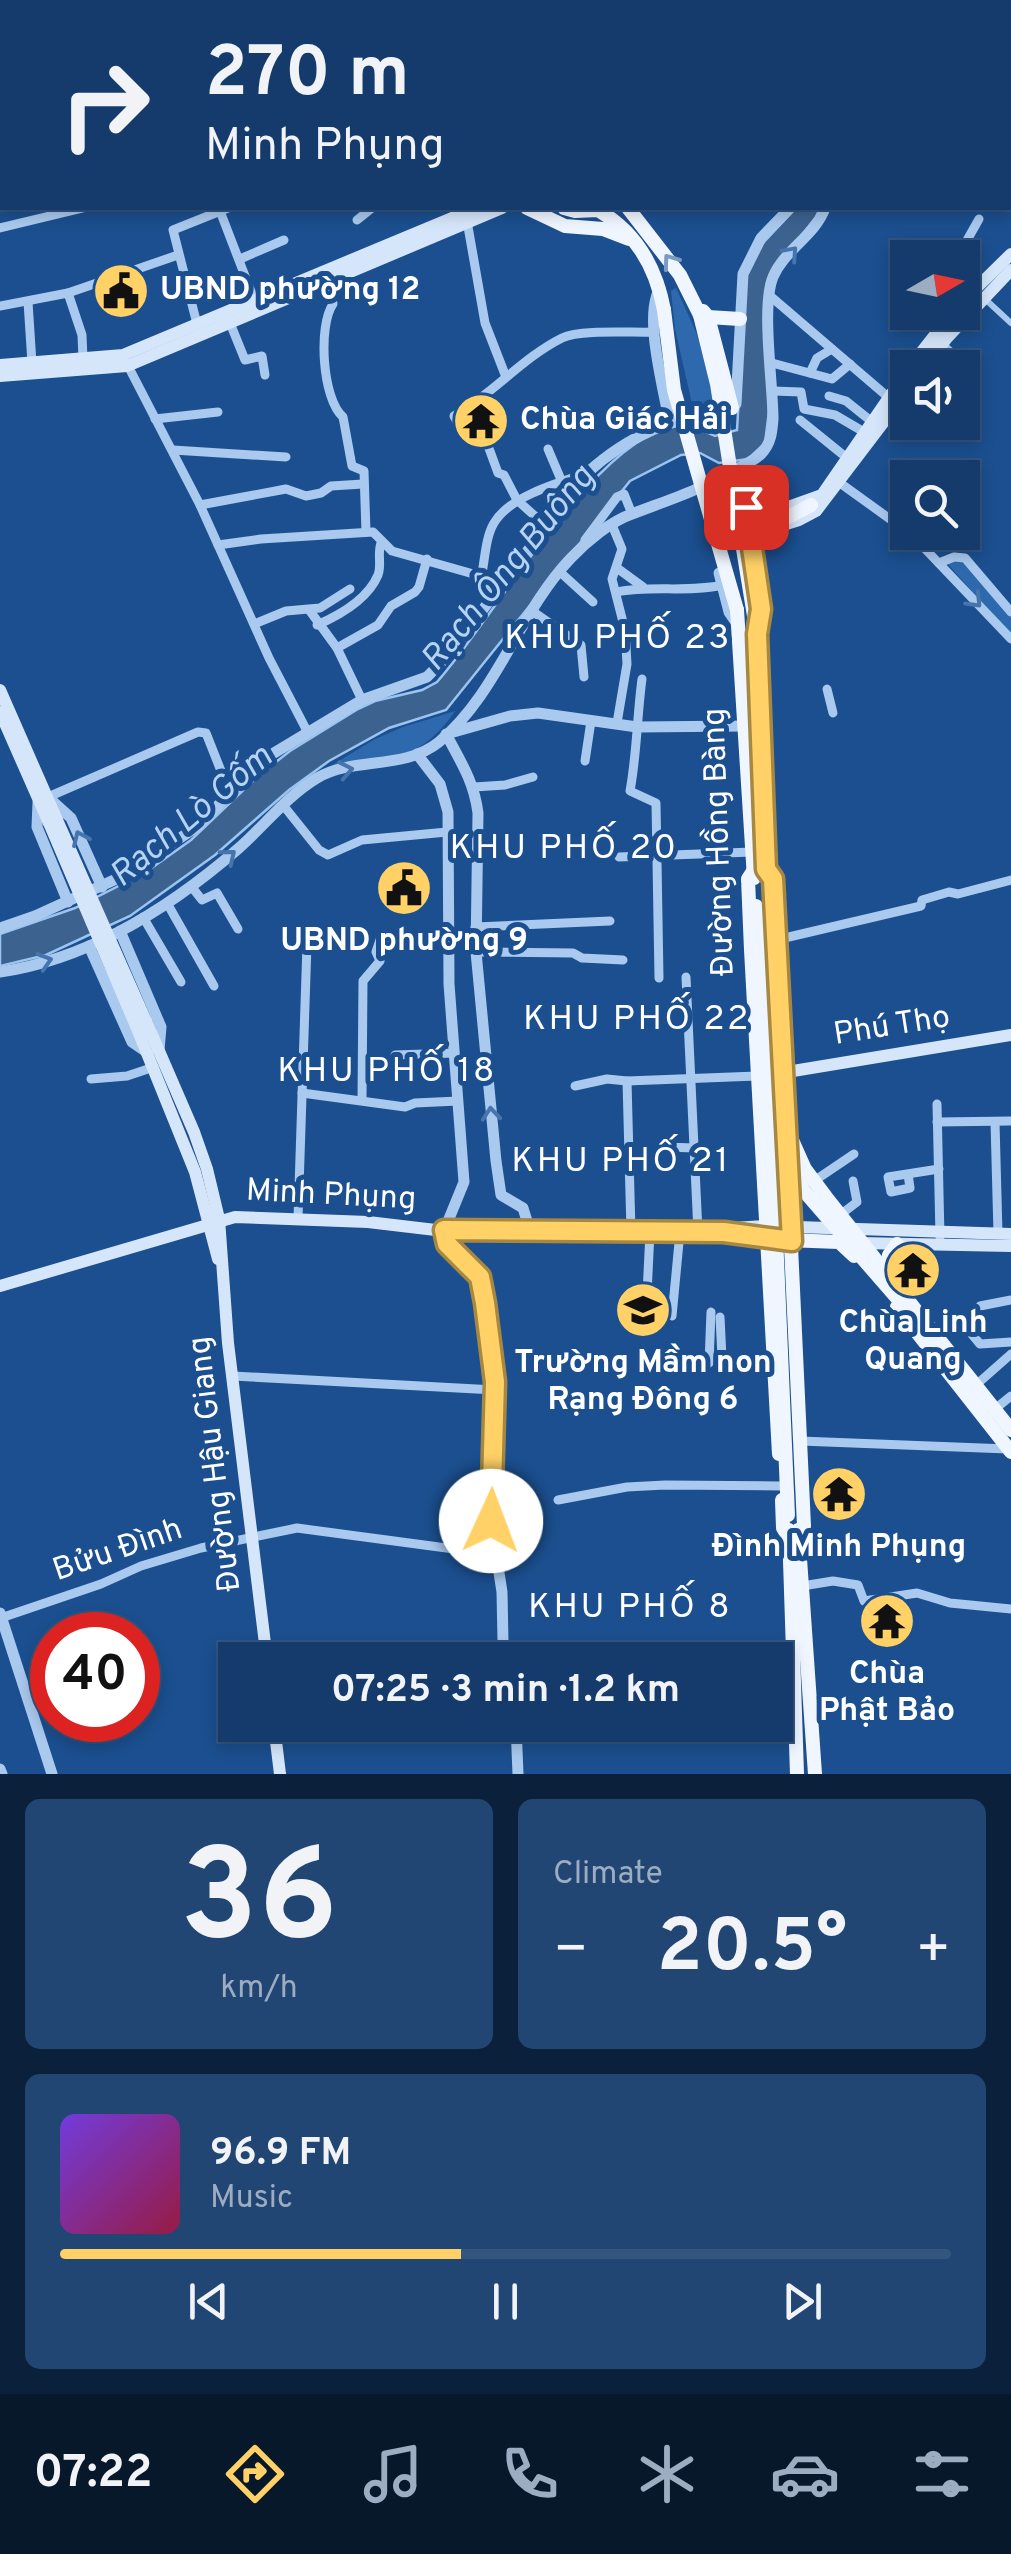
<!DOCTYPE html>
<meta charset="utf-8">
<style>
:root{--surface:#143b6b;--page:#214673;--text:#f1f3f6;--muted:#9dadc1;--line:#33557e;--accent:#ffd166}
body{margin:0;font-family:Overpass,sans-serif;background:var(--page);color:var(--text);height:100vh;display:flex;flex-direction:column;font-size:38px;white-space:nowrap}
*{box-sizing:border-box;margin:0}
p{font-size:32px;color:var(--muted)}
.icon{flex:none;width:55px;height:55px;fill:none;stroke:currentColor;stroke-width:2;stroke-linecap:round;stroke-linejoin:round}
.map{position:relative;height:1774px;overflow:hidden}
.side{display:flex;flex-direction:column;gap:25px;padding:25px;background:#0b203b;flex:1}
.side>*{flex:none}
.hud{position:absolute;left:0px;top:0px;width:1012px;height:210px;box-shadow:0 5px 15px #0003,0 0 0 2px var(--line);background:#143b6b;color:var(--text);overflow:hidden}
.needle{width:65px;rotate:81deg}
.fabs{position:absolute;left:890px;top:240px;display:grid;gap:20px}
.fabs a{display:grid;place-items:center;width:90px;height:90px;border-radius:0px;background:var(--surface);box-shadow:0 5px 15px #0003,0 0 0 2px var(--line);font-size:50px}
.speed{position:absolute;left:30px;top:1612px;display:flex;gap:20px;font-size:50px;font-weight:700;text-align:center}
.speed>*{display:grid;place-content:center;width:130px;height:130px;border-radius:50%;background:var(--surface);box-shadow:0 5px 15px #0003,0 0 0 2px var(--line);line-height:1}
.speed .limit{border:15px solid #d22;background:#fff;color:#111}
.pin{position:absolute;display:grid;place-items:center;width:85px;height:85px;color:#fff;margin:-42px;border-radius:20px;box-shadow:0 5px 15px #0006}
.me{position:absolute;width:110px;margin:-55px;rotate:2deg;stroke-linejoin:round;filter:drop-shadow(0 0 8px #0008)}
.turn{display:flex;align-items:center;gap:35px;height:210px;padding:0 40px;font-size:45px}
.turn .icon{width:130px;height:130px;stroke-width:2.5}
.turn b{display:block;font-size:70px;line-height:85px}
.big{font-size:75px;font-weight:700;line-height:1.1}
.side .card{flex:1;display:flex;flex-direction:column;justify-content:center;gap:15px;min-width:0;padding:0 35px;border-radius:15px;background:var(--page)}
.side .dial{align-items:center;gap:0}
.dial b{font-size:130px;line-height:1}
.song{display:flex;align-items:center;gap:30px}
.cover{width:120px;height:120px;border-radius:15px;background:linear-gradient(135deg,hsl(260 70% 55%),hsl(340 70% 35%))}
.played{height:10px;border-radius:5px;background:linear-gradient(90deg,var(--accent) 45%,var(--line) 45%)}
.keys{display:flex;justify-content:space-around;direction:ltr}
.heat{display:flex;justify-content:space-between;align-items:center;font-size:55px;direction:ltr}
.side .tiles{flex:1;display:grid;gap:25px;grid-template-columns:1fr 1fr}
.card:last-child{grid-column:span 2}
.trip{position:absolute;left:218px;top:1642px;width:575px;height:100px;border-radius:0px;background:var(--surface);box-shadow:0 5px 15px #0003,0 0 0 2px var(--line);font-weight:700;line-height:100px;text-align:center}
.tab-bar{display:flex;height:160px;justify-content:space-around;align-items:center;background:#08182b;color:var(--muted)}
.tab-bar .icon{width:70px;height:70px}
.tab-bar .current{color:var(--accent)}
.tab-bar b{font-size:45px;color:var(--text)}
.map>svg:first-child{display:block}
</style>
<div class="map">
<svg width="1011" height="1774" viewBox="0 0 1011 1774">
<rect width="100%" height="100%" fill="#1b4f8f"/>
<g fill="#2e69ad">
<path d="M676,288C696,332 722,382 716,432L696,421L675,329L671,291Z"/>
<polygon points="963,561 1011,616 1011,635 946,562"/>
<path d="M455,711C420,764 379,761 321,772L375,739L403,727Z"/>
</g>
<path fill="#3c6290" stroke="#9cc4f0" stroke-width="2.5" d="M796,208H820L816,217L770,275L769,411L765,443L748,459L719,463L700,453L681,455L630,481L446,710L389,728L329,761L289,790L215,855L130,916L46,955L0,966V934L75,908L146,872L191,840L258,776L290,751L358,709L375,701L422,690L437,682C493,620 596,435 677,426C691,425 703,430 715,436L737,430L746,275L759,247Z"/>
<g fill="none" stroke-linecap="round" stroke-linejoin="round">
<g stroke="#a9c9ee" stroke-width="6">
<polyline points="985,299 1011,323"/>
<polyline points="933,358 945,368"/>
</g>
<g stroke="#a9c9ee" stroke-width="9">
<polyline points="440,1 441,0"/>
<polyline points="220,211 255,302"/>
<polyline points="357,220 372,208"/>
<polyline points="467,221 485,323 506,377"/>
<polyline points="0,228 83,208"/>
<polyline points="957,258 979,219"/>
<polyline points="240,259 284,240"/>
<polyline points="962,271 979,286"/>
<path d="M329,282L333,304C318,325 322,399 343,417L352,466L364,471L366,532"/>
<polyline points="68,293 82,335 83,359"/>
<polyline points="769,295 888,397"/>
<polyline points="28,302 32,363"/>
<polyline points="0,306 68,293 178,255"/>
<polyline points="230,323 245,360 262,356 265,375"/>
<polyline points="197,324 173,230 228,208"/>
<polyline points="941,344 969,368 964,373"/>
<polyline points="126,362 200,505 269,658 307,731"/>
<polyline points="772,363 832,379 850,364"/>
<polyline points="810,373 817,358 832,349"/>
<polyline points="773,391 801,392 804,409 835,415 864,432"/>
<polyline points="829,396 846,401 871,421"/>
<polyline points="155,419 218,412"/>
<polyline points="800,420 847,458"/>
<polyline points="548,449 562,482"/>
<polyline points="173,450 286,457"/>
<polyline points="840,483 908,532"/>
<polyline points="200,505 286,489 306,496 321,493 331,486 363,484"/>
<polyline points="612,525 622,549 612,579 625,630 627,664 617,723"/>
<path d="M546,526L517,500L504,475L498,473L483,432L466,438L454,416C493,394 522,358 562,338C581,329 632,333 655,332"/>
<polyline points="909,532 1011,639"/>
<polyline points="585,540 617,497 624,494 632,514"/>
<polyline points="218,545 261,539 373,532 392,551 477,575 496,592"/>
<polyline points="939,563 954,557 965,558 1011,612"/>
<polyline points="617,568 643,587"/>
<polyline points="560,572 593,602"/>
<path d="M481,578C485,561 485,538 494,523C509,497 557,483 585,474"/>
<path d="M617,592C652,585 687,593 723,585"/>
<polyline points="310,611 337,648 362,700"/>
<polyline points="532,611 581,645 584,677"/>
<polyline points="254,624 286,611 320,608 350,589"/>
<path d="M317,625C340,615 368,599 378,575C382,565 377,554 381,543"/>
<polyline points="337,648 378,625 391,606 415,592 419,587 427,559"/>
<path d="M642,679C637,716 637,753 630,791L656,803L659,978"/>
<polyline points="827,689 833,713"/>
<polyline points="585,761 591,721"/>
<polyline points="474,787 505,785 533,777"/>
<polyline points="48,797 198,732 206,733 223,776"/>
<polyline points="283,805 319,850 328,855 362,840 447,832"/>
<polyline points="619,857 752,852"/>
<polyline points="191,886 202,900 217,893 238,929"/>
<polyline points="167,903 214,986"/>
<polyline points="143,917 181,982"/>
<polyline points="475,927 610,921"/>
<polyline points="776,940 921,906 922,900 949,892 958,894 1011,880"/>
<polyline points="476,952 573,953 582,958 623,960"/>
<polyline points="686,977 698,1232"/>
<polyline points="395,1055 454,1053"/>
<polyline points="91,1079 127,1076 154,1067"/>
<polyline points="627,1081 631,1232"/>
<polyline points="575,1086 607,1079 627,1081 757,1076"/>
<polyline points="302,1093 405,1107 415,1103 458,1101"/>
<polyline points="362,1100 363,981 380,961 376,952 381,937 447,937"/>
<polyline points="937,1104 940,1237"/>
<polyline points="937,1122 1011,1121"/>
<polyline points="995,1122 998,1234"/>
<polyline points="664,1147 695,1148"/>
<polyline points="908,1174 910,1188 891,1192 888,1177 939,1169"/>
<polyline points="814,1181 854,1154"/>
<polyline points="840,1215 857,1202 853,1181"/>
<polyline points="298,1218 307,944 310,939 346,937"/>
<polyline points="647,1294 650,1232"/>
<polyline points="980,1306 1011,1300"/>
<polyline points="672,1316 680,1232"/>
<polyline points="720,1317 722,1358"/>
<polyline points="965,1326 980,1344 1011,1342"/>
<polyline points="709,1363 711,1312"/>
<polyline points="233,1376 495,1390"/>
<polyline points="976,1385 1011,1354"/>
<polyline points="995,1409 1011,1396"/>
<polyline points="800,1441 1008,1449"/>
<polyline points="558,1500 627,1487 665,1485 781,1486"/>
<polyline points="802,1586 833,1581 858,1585 864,1601 917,1593 950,1603 1011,1609"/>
<polyline points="1,1618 101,1584 141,1566 201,1548 297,1528 454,1549 465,1557 494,1552"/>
</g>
<g stroke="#a9c9ee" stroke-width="11">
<polyline points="728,2 731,0"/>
<polyline points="838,2 838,0"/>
<path d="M660,288C643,316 664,388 669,421"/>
<polyline points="739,468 761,609 758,626"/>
<polyline points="719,573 729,612 738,625"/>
<polyline points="450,733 510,716 538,713 637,727 744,726"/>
<path d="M446,734C461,762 474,782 478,813L476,952L496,1161L501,1195L523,1208L527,1221L526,1231"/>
<polyline points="417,754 440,784 448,812 449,984 464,1182 444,1231 447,1244 477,1273 485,1303 495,1383 491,1521 502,1592 503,1642 507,1660"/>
<polyline points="49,798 71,818 102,887"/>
<polyline points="38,802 37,827 68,902"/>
<path d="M0,928L35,916L125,875L195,828L269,756L362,700L427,677L449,654L587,473C632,432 673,419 732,408L736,404L743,274L761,238L790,208"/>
<polyline points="120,931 161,1027 159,1050"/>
<polyline points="89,946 132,1042 148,1053"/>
<path d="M0,972C90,959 171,907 239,848C265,825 287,796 317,778C355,756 403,771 439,742C498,693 519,612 571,558C586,542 611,521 632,514C671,499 698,491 736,469C744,465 754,461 761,454C771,444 772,432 773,419C773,384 761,306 773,277C785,249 815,236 825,208"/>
<polyline points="0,1613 52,1774"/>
<polyline points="516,1725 518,1774"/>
<polyline points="0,1769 2,1774"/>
</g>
<g stroke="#d6e6fa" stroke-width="12">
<polyline points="890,0 892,2"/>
<polyline points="1010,144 1011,145"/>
<polyline points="962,302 1011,254"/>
<polyline points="0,365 123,355 476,208"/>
<polyline points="909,368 953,312"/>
<polyline points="924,368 946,339 1011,270"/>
<polyline points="0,376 127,366 502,208"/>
<polyline points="760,517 822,495 908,370"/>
<polyline points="752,535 799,520 816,511 908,390"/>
<polyline points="0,690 57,820"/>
<polyline points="0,712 49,823"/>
<polyline points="146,1021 194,1132 207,1169 219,1219 228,1343 267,1660"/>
<polyline points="136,1026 195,1172 218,1259"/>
<polyline points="781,1073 1011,1035"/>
<polyline points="734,1228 766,1226 1011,1234"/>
<polyline points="859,1243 1011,1246"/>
<polyline points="0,1286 235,1217 368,1222 444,1231 723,1232 767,1239"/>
<polyline points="274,1725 280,1774"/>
</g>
<g stroke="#f0f6ff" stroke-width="14">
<polyline points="401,0 404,2"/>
<polyline points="414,0 416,2"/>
<polyline points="428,0 431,2"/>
<polyline points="600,2 600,0"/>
<polyline points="527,208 565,226 603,229 629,239"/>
<path d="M564,208L575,211L598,210C636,232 656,267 664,310"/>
<polyline points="628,208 680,275 700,315"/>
<polyline points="703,311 708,317 740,319"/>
<polyline points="708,317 732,408"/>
<polyline points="735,500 757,634 766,877"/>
<polyline points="737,610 754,878"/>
<polyline points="766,869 773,879 785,1138"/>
<polyline points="754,870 748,879 751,950 779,1454"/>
<polyline points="788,1131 805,1169 826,1197 1011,1430"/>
<polyline points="787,1160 804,1526 799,1537"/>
<polyline points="786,1240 839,1242 854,1256"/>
<polyline points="886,1270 889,1255 897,1244"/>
<polyline points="897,1307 1011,1452"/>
<polyline points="782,1500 783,1528 789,1538"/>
<polyline points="789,1530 797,1774"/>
<polyline points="798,1530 815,1774"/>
</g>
<g stroke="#d6e6fa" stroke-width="12">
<polyline points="57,820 146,1021"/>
<polyline points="49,823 136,1026"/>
</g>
<g stroke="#f0f6ff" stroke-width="14">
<polyline points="664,310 674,390 737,610"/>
<path d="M700,315L717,384L735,499C752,540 779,522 811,505"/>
<polyline points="756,906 776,1236 788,1515"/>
<polyline points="777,1122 784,1153 804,1191 910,1313"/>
</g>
</g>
<defs><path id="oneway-chevron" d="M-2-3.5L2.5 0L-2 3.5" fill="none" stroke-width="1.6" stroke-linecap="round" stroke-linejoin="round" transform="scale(2.5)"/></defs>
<g stroke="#4674ac">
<use href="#oneway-chevron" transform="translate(791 253) rotate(-48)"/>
<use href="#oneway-chevron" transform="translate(975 601) rotate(46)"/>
<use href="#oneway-chevron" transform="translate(346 770) rotate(-11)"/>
<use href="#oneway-chevron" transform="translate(80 838) rotate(-114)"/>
<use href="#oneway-chevron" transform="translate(229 856) rotate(-39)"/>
<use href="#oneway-chevron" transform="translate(45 961) rotate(-17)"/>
<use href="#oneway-chevron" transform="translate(491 1114) rotate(-95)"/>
</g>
<use stroke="#7b9ac1" href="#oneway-chevron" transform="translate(670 261) rotate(-126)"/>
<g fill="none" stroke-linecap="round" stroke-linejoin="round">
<g stroke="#a68842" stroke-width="25">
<polyline id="route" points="491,1521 495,1382 485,1303 480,1277 447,1244 444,1230 724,1232 792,1241 773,879 766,869 757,634 761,609 746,507"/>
</g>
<use href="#route" stroke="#ffd166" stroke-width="18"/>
</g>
<defs>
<g id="civic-disc" transform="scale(2.875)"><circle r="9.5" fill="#ffd166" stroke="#1b4f8f"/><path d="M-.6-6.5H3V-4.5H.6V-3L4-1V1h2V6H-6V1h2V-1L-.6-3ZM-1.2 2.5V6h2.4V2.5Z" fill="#111"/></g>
<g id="temple-disc" transform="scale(2.875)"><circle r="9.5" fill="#ffd166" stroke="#1b4f8f"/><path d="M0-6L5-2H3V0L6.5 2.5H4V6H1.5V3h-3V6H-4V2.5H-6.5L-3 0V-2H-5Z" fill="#111"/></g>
<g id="school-disc" transform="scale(2.875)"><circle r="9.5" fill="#ffd166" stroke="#1b4f8f"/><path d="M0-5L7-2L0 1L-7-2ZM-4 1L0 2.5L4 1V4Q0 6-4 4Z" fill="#111"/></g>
</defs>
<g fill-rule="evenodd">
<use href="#civic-disc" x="121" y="291"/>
<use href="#temple-disc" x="481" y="421"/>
<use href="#civic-disc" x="404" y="888"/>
<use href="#temple-disc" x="913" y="1270"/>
<use href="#school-disc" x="643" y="1310"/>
<use href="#temple-disc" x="839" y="1494"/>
<use href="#temple-disc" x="887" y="1621"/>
</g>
<g text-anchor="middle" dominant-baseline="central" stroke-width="10" stroke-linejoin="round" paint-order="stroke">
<g font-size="32" font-weight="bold" fill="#fff" stroke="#1b4f8f">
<text x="160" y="291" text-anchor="start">UBND phường 12</text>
<text x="520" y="421" text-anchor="start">Chùa Giác Hải</text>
<text x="404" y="942">UBND phường 9</text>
<text x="913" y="1324">Chùa Linh<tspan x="913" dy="37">Quang</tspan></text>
<text x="643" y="1364">Trường Mầm non<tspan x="643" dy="37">Rạng Đông 6</tspan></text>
<text x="839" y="1548">Đình Minh Phụng</text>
<text x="887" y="1675">Chùa<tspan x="887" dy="37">Phật Bảo</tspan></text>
</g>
<g font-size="32" fill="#fff" stroke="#1b4f8f">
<text transform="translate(720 842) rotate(-92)">Đường Hồng Bàng</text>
<text transform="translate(892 1027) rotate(-9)">Phú Thọ</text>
<text transform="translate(331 1196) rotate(3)">Minh Phụng</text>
<text transform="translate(216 1464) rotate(-97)">Đường Hậu Giang</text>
<text transform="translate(118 1551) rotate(-19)">Bửu Đình</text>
</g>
<g font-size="35" font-style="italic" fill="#b5d3f5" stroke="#1b4f8f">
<text transform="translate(509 569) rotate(-51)">Rạch Ông Buông</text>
<text transform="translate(192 817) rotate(-40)">Rạch Lò Gốm</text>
</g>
<g font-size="35" letter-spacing="2.5" fill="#fff" stroke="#1b4f8f">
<text x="618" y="639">KHU PHỐ 23</text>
<text x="564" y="849">KHU PHỐ 20</text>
<text x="637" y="1020">KHU PHỐ 22</text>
<text x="387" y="1072">KHU PHỐ 18</text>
<text x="621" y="1162">KHU PHỐ 21</text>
<text x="630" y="1608">KHU PHỐ 8</text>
</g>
</g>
</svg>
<div class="fabs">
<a><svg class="needle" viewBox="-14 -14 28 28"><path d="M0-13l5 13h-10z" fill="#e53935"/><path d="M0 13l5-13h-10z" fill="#9dadc1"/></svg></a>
<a><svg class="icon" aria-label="sound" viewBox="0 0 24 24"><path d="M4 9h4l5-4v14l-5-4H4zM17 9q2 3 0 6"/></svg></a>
<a><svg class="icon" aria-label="search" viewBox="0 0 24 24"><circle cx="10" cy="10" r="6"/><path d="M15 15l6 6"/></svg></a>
</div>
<div class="speed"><div class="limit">40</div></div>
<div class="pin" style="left:746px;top:507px;background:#d93025"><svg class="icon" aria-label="arrive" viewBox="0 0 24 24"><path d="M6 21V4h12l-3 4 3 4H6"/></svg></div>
<svg class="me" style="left:491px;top:1521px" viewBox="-20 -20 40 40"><circle r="19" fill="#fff"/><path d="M0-13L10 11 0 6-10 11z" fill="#ffd166"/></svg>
<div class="trip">07:25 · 3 min · 1.2 km</div>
<div class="hud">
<div class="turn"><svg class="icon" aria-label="right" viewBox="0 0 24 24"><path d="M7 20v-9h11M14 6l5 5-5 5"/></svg><div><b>270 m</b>Minh Phụng</div></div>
</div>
</div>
<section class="side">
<div class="tiles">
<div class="card dial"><b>36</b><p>km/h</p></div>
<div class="card"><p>Climate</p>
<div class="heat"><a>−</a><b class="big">20.5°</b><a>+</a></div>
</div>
<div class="card">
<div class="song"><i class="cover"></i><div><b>96.9 FM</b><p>Music</p></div></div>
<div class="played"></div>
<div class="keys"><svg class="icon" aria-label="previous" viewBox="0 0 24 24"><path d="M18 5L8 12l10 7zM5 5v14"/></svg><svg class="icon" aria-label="pause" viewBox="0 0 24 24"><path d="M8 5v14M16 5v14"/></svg><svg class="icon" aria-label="next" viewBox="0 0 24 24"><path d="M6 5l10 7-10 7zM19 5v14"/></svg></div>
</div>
</div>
</section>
<nav class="tab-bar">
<b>07:22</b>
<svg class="icon current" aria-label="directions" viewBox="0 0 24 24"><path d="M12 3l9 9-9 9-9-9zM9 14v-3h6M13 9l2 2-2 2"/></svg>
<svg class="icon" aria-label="music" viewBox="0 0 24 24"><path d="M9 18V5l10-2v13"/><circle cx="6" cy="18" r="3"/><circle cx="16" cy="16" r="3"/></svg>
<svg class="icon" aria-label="phone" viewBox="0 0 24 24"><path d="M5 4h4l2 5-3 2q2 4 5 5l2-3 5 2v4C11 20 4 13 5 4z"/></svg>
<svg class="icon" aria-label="climate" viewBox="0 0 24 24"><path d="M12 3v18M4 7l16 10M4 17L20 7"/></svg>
<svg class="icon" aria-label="car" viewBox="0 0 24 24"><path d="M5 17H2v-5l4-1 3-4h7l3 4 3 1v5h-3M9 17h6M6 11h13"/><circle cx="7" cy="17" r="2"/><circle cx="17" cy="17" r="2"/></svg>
<svg class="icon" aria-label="filters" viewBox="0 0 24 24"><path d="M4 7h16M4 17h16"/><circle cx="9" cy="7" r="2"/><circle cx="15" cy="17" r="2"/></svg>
</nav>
